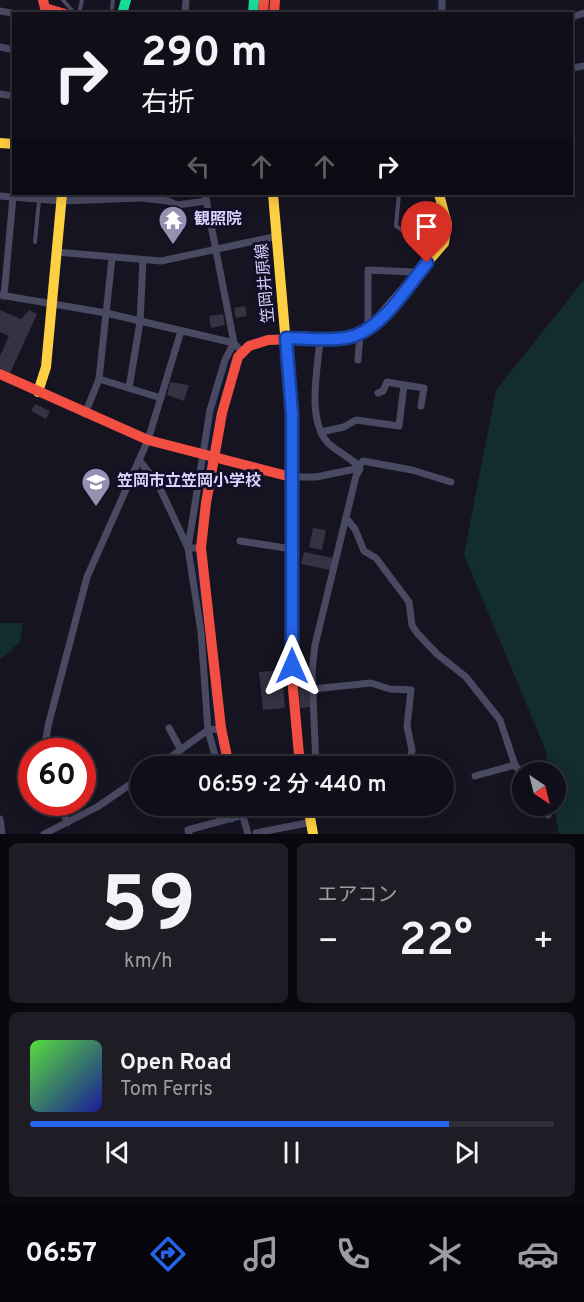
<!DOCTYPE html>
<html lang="ja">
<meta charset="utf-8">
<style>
:root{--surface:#100f19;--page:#1e1d26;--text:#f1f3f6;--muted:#9c9ca2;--line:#302f38;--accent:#2563eb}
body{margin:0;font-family:Overpass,"Noto Sans JP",sans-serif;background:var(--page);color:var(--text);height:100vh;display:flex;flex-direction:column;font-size:22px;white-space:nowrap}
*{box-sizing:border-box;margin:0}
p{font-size:20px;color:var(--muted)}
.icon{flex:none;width:33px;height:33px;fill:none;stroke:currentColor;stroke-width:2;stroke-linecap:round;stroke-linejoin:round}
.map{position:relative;height:834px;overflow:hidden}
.panel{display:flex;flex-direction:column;gap:9px;padding:9px;background:#09080e;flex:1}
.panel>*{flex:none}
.hud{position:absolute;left:12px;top:12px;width:561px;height:183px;border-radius:0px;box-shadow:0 3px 15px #0003,0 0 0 2px var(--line);background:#100f19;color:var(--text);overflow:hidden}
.needle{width:39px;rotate:145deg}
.fabs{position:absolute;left:512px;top:762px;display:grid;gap:12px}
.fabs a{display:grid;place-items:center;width:54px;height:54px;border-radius:50%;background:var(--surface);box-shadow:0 3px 15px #0003,0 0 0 2px var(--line);font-size:30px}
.speed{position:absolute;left:18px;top:738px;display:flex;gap:12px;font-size:30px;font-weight:700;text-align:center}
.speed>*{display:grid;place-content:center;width:78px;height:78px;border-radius:50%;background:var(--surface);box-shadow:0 3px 15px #0003,0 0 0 2px var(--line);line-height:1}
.speed .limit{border:9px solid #d22;background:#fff;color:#111}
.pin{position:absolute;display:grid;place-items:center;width:51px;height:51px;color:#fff;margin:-62px -26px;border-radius:50% 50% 50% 0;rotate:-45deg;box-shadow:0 0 6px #0007}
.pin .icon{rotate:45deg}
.me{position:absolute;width:66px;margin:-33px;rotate:0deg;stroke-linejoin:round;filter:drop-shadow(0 0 4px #0008)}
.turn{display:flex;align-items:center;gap:21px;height:126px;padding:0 30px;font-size:27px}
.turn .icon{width:78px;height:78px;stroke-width:2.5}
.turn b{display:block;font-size:42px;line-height:51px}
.lanes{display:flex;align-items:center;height:57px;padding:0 30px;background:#0003;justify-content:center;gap:30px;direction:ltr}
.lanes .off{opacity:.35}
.big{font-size:45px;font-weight:600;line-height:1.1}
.panel .tile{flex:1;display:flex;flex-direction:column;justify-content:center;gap:9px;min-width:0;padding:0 21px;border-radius:9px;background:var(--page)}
.panel .dial{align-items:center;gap:0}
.dial b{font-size:78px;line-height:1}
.song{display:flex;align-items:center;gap:18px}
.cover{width:72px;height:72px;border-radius:9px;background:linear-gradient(135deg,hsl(110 70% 55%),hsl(240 70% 35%))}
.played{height:6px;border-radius:3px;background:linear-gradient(90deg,var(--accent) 80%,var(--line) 80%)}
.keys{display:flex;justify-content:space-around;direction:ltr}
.heat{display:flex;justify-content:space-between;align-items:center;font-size:33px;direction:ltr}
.panel .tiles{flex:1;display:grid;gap:9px;grid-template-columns:1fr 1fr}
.tile:last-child{grid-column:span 2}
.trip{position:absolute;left:130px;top:756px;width:324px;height:60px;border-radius:30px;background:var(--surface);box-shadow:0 3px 15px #0003,0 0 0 2px var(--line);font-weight:600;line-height:60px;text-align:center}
.tab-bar{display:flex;height:96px;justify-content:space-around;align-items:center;background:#06060a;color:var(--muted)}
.tab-bar .icon{width:42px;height:42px}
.tab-bar .selected{color:var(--accent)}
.tab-bar b{font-size:27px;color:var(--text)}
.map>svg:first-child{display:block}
</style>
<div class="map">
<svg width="584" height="834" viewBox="0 0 584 834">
<rect width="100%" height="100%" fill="#161421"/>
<g fill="#132c2d">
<polygon points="584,280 584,834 559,834 554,806 555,772 549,772 546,751 464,555 496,390"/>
<polygon points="0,623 23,623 20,642 0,660"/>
</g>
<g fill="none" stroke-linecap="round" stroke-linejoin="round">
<g stroke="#0b1e41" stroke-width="2">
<polyline points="437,0 438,14"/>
<polyline points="300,334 309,334"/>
<path d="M208,452C214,416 220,346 261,337"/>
<polyline points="205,627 195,556 207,458"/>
<polyline points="211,687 213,721 224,766"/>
<polyline points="233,806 235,814"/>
<polyline points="237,819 239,828"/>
</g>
</g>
<g fill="#343243">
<polygon points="245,306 247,316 236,318 234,308"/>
<polygon points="0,310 21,319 29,310 37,314 10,373 0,368 0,356 9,336 0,332"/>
<polygon points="223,314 225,325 211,328 209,316"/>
<polygon points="170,382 189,385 184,401 167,395"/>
<polygon points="35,404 50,411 46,419 31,411"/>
<polygon points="313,528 326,530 322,550 309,547"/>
<polygon points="304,552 333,558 330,570 301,564"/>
<polygon points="282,670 285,708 263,710 259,672"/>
<polygon points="309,687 310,707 300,708 299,688"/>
</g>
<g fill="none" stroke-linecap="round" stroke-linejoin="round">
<g stroke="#4a4962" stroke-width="4">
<polyline points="63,0 75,14"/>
<polyline points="112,8 113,0"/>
<polyline points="79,14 82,0"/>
<polyline points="399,194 396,226 435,252"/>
<polyline points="35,242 39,200"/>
</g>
<g stroke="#4a4962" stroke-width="7">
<polyline points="442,0 442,14"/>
<polyline points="0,11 17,14"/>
<polyline points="185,14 186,0"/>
<polyline points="572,17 584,13"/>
<polyline points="0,47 14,50"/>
<polyline points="572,68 584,66"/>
<polyline points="0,94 14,96"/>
<polyline points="205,194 234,343 225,360 210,410 188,548 201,632 208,730 218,766"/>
<polyline points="0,196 61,201 141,198 168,201 177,205 207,201"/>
<polyline points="56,252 161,261 278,236"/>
<polyline points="0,295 106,313 234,343 241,351"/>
<polyline points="4,296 13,197"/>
<polyline points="368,325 368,270 413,272"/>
<polyline points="358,360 360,334"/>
<polyline points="99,379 161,398"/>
<polyline points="404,385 424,388 421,406"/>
<polyline points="129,388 140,322 143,260"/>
<polyline points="85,414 99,379 112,258"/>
<polyline points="321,432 344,427 356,420 399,426 404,385 387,382 383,391 378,393"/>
<polyline points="139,460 158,484 188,548 198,548"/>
<polyline points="359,466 363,461 412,470 451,482"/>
<polyline points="291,477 316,477 355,469 356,464"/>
<polyline points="346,518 355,529 364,551 376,558 409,602 412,625 417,633 437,654 466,677 500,720 515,765 522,774"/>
<polyline points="240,541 292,549"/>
<polyline points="313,689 371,683 390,689 411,690 407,726 412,750 409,766"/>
<polyline points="169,728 181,750"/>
<polyline points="44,752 48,726 87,577 148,440 181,331"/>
<polyline points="158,766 208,730 219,729"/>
<path d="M316,766L312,671L315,645L356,476L360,469C356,460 337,452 328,443C306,419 318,368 320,339"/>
<polyline points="475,776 515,765"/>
<polyline points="444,781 451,781"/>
<polyline points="60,802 67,823"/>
<polyline points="228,806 231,819"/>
<polyline points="240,806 248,834"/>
<polyline points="542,806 548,815"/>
<polyline points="0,819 2,834"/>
<polyline points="256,833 312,822"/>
<polyline points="44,834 97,807 141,777"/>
<polyline points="189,834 188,830 243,815"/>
</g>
<g stroke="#16e098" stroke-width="10">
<polyline points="122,14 126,0"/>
<polyline points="253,14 254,0"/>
</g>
<g stroke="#ffcf43" stroke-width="10">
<polyline points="0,143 14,144"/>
<polyline points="273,194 292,414 293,622"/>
<polyline points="295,339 347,338 373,325 444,243 447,224 439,194"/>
<polyline points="38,392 46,367 62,194"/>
<polyline points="308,806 313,834"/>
</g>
<g stroke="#f24e42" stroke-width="10">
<polyline points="43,0 45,8 65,14"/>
<polyline points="263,14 264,0"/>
<polyline points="274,14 275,0"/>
<polyline points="0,374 148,440 291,477"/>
<polyline points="293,622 293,689 300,766"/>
<polyline points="229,766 221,728 201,548 206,503 222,413 238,357 249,346 268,340 295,339"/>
</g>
</g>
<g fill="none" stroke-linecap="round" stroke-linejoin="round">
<g stroke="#184099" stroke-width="15">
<path id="route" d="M292,666V414L286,338C306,338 327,341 346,338C381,332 406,288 427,263"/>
</g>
<use href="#route" stroke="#2563eb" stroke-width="10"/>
</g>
<defs>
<g id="temple-pin" transform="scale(1.5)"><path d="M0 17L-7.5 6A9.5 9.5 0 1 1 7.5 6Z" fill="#9591b1" stroke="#130f26"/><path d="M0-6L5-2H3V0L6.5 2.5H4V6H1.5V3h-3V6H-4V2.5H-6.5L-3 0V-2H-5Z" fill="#fff"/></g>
<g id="school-pin" transform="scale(1.5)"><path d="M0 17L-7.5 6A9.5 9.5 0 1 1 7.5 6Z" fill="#9591b1" stroke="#130f26"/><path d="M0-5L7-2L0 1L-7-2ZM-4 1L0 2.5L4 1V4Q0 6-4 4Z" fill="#fff"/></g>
</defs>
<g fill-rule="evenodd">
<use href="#temple-pin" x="173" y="220"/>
<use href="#school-pin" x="96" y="482"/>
</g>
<g text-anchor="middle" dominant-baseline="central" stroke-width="6" stroke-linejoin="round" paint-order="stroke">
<g font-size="16" font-weight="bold" fill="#d9d4ff" stroke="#130f26" text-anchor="start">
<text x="194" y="220">観照院</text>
<text x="117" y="482">笠岡市立笠岡小学校</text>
</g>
<g font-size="16" fill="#d9d4ff" stroke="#130f26">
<text transform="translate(266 283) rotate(-95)">笠岡井原線</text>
</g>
</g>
</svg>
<div class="fabs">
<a><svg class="needle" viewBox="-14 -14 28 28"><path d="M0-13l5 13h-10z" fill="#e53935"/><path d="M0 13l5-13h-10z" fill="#9c9ca2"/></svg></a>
</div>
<div class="speed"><div class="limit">60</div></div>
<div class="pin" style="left:427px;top:263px;background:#d93025"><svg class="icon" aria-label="arrive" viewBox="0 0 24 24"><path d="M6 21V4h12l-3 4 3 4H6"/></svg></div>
<svg class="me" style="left:292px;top:666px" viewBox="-20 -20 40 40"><path d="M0-17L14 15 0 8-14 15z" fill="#2563eb" stroke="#fff" stroke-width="4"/></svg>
<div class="trip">06:59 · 2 分 · 440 m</div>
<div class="hud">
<div class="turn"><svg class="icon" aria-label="right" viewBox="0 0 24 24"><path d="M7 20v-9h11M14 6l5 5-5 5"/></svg><div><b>290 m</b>右折</div></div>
<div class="lanes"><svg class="icon off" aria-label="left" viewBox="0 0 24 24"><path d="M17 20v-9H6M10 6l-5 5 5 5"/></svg><svg class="icon off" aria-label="ahead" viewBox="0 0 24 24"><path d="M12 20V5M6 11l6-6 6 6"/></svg><svg class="icon off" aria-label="ahead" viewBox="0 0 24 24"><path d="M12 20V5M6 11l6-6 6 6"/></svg><svg class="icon" aria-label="right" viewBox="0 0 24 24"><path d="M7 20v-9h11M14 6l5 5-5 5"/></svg></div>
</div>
</div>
<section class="panel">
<div class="tiles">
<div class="tile dial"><b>59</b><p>km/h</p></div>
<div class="tile"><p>エアコン</p>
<div class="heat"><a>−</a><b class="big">22°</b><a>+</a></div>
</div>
<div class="tile">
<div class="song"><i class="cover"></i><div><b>Open Road</b><p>Tom Ferris</p></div></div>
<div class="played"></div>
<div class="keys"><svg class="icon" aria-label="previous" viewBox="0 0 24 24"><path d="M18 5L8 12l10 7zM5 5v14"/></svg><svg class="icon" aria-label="pause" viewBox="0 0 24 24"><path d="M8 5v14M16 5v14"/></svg><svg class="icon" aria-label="next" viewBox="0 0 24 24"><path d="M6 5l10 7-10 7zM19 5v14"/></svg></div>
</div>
</div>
</section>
<nav class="tab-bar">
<b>06:57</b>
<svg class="icon selected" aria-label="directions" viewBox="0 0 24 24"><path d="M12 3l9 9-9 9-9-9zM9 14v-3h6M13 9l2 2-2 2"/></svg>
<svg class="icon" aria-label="music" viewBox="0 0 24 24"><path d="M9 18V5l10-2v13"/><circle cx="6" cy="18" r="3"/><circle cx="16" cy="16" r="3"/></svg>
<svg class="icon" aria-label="phone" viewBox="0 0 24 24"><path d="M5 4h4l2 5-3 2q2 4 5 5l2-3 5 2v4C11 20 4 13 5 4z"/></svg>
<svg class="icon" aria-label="climate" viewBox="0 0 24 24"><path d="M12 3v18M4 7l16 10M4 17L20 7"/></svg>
<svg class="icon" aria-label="car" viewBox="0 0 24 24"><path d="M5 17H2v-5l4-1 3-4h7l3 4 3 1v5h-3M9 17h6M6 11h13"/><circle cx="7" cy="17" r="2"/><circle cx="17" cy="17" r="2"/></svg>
</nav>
